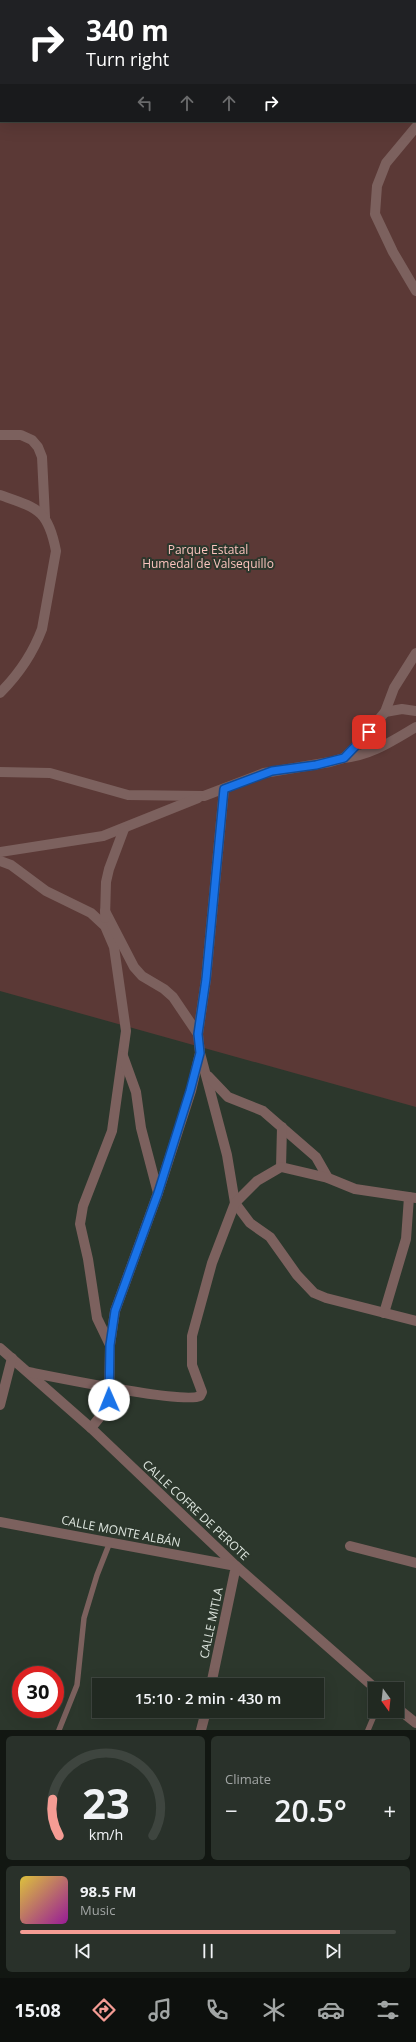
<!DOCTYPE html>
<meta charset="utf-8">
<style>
:root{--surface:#212921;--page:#29312a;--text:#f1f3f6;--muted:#a2a6a5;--line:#3e453f;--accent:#f59c94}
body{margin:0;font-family:"Open Sans",sans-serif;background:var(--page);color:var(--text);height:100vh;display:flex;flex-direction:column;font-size:15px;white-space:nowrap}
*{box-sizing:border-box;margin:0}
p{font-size:13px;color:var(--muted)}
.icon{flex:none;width:22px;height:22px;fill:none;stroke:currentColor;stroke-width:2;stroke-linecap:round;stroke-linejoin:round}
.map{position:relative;height:1730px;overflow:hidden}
.side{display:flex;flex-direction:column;gap:6px;padding:6px;background:#121712;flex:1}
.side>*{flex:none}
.hud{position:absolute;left:0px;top:0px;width:416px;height:122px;box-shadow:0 4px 16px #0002,0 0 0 1px var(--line);background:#202124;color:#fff;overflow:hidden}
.needle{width:26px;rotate:165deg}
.buttons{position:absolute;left:368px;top:1682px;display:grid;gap:8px}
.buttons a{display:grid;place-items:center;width:36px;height:36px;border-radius:0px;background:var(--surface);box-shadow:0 4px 16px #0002,0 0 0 1px var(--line);font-size:20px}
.speed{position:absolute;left:12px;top:1666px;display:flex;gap:8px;font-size:20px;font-weight:700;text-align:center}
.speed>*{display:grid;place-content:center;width:52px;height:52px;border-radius:50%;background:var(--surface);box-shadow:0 4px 16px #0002,0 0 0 1px var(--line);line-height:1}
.speed .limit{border:6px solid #d22;background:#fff;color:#111}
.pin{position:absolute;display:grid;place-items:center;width:34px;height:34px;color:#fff;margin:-17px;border-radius:8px;box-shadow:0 2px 6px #0006}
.me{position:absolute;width:44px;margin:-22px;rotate:359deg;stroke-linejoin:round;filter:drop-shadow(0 0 3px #0008)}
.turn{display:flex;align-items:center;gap:14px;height:84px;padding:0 20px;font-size:18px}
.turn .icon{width:52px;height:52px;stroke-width:2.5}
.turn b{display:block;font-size:28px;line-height:34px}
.lanes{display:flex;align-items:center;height:38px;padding:0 20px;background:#0003;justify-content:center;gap:20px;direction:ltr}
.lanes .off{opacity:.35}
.big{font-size:30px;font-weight:600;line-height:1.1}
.side .card{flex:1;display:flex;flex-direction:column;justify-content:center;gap:6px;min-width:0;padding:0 14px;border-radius:6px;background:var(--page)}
.side .dial{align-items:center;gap:0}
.dial svg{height:104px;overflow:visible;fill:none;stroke:var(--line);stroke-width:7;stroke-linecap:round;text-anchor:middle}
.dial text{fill:var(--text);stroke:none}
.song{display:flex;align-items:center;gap:12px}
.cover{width:48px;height:48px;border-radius:6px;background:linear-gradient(135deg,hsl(50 70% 55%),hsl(300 70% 35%))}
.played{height:4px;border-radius:2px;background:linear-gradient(90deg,var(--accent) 85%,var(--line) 85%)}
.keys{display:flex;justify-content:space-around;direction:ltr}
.heat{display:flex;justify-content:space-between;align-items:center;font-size:22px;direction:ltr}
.side .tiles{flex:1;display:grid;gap:6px;grid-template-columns:1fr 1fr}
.card:last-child{grid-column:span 2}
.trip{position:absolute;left:92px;top:1678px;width:232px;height:40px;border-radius:0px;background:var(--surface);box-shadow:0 4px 16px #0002,0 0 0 1px var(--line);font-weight:600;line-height:40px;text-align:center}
.dock{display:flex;height:64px;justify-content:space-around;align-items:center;background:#0d100d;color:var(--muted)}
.dock .icon{width:28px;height:28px}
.dock .on{color:var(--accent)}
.dock b{font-size:18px;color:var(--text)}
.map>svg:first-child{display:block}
</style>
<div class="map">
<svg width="416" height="1730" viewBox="0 0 416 1730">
<rect width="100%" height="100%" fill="#2c372c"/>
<path fill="#5b3936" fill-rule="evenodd" d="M0,0H416V1107L0,991ZM1,1H415V121H1Z"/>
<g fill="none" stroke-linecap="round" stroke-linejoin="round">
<g stroke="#7c615e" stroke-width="5.5">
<polyline points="59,1730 77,1685 84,1618 97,1575 110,1542"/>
<polyline points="368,1730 376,1711"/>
</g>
<g stroke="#7c615e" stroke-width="10">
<polyline points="416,127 386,163 377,186 375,214 393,252 416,291"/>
<polyline points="0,435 21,435 32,440 38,447 42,457 45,517"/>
<path d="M0,495C37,508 48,509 56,551L42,629C33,653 18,675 0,693"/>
<polyline points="385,712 402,709 416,711"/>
<path d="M344,758C372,755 392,741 416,727"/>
<polyline points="0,772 50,773 128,795 204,796 264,773 330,762 344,758 360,742 385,712 394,688 416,653"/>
<polyline points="224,789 206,979 198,1034 200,1053 227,1155 235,1203 250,1223 270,1237 297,1275 314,1293 326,1298 416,1321"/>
<polyline points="0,852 103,836 198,798"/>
<polyline points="0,861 11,865 46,891 91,913 105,926 114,947 126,1031 112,1131 83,1206 80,1224 88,1259 97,1318 110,1345"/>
<polyline points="105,911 134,967 142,976 164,989 173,997 198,1034"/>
<polyline points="105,918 106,882 109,869 124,829"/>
<polyline points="123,1056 136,1092 141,1128 158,1193"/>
<polyline points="208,1076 228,1097 263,1111 316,1157 328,1178"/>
<polyline points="281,1167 282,1127"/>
<polyline points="384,1313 406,1239 409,1197"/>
<polyline points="0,1348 91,1428 236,1566 376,1689"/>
<path d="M28,1372C54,1377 184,1404 200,1396L202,1392L192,1365V1336L212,1263L235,1203L257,1181L281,1167L328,1178L355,1189L416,1198"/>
<polyline points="0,1405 12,1358"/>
<polyline points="91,1428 104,1412 109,1400 110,1345 115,1311 158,1193 191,1091 200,1053"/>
<polyline points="0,1522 236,1566 211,1685"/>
<polyline points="350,1546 416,1563"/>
<polyline points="397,1708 416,1723"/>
<polyline points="201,1730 206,1711"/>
</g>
</g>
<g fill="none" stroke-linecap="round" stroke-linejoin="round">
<g stroke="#114b97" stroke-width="10">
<polyline id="route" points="109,1400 110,1345 115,1311 158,1193 190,1091 200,1053 198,1034 206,979 224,789 272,771 316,765 344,758 369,732"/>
</g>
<use href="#route" stroke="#1a73e8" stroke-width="7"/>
</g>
<g text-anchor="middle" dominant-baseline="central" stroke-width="4" stroke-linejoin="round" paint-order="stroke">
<g font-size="12" fill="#fbc4be" stroke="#2c372c">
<text x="208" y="549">Parque Estatal<tspan x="208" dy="14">Humedal de Valsequillo</tspan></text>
</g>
<g font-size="12" fill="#dde5de" stroke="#2c372c">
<text transform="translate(196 1510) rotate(43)">CALLE COFRE DE PEROTE</text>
<text transform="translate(121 1531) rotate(11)">CALLE MONTE ALBÁN</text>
<text transform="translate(211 1623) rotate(-78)">CALLE MITLA</text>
</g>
</g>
</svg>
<div class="buttons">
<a><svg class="needle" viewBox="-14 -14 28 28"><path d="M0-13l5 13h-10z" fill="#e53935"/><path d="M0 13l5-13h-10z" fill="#a2a6a5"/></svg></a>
</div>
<div class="speed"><div class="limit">30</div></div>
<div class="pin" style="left:369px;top:732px;background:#d93025"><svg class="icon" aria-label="arrive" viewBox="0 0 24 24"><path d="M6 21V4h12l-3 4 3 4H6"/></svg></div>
<svg class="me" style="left:109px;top:1400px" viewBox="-20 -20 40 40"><circle r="19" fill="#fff"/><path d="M0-13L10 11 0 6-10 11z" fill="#1a73e8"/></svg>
<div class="trip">15:10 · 2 min · 430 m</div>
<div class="hud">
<div class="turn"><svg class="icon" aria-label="right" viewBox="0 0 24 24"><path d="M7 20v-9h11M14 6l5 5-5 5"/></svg><div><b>340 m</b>Turn right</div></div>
<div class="lanes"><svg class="icon off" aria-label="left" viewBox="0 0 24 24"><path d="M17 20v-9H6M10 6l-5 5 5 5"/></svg><svg class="icon off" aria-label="ahead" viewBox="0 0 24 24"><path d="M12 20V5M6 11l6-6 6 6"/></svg><svg class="icon off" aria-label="ahead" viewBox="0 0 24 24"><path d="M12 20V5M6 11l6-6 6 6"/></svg><svg class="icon" aria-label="right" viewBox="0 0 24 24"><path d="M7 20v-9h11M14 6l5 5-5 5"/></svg></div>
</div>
</div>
<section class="side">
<div class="tiles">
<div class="card dial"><svg viewBox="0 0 100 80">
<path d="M14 69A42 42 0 1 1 86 69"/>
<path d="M14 69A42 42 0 0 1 9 41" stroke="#f59c94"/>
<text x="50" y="56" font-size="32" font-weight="700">23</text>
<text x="50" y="72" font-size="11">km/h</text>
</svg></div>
<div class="card"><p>Climate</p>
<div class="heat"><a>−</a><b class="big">20.5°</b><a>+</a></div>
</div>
<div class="card">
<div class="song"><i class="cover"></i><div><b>98.5 FM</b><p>Music</p></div></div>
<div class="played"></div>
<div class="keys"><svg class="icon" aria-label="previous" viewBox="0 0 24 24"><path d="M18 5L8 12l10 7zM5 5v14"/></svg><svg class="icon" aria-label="pause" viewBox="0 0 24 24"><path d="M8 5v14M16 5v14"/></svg><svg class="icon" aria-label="next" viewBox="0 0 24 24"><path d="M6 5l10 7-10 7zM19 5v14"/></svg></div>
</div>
</div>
</section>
<nav class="dock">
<b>15:08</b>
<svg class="icon on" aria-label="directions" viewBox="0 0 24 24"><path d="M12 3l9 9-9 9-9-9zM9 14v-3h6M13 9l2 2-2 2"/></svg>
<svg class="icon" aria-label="music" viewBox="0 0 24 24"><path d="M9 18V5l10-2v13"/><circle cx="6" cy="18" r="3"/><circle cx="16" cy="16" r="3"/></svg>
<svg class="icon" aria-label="phone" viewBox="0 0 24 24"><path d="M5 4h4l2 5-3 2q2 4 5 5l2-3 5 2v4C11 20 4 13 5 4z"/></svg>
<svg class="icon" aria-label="climate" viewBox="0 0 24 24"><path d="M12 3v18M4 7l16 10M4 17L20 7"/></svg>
<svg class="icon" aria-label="car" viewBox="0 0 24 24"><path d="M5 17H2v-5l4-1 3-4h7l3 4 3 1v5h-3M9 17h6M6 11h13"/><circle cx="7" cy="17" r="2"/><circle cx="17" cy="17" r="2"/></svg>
<svg class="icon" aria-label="filters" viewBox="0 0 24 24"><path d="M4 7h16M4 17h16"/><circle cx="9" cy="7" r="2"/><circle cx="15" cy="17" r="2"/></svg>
</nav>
